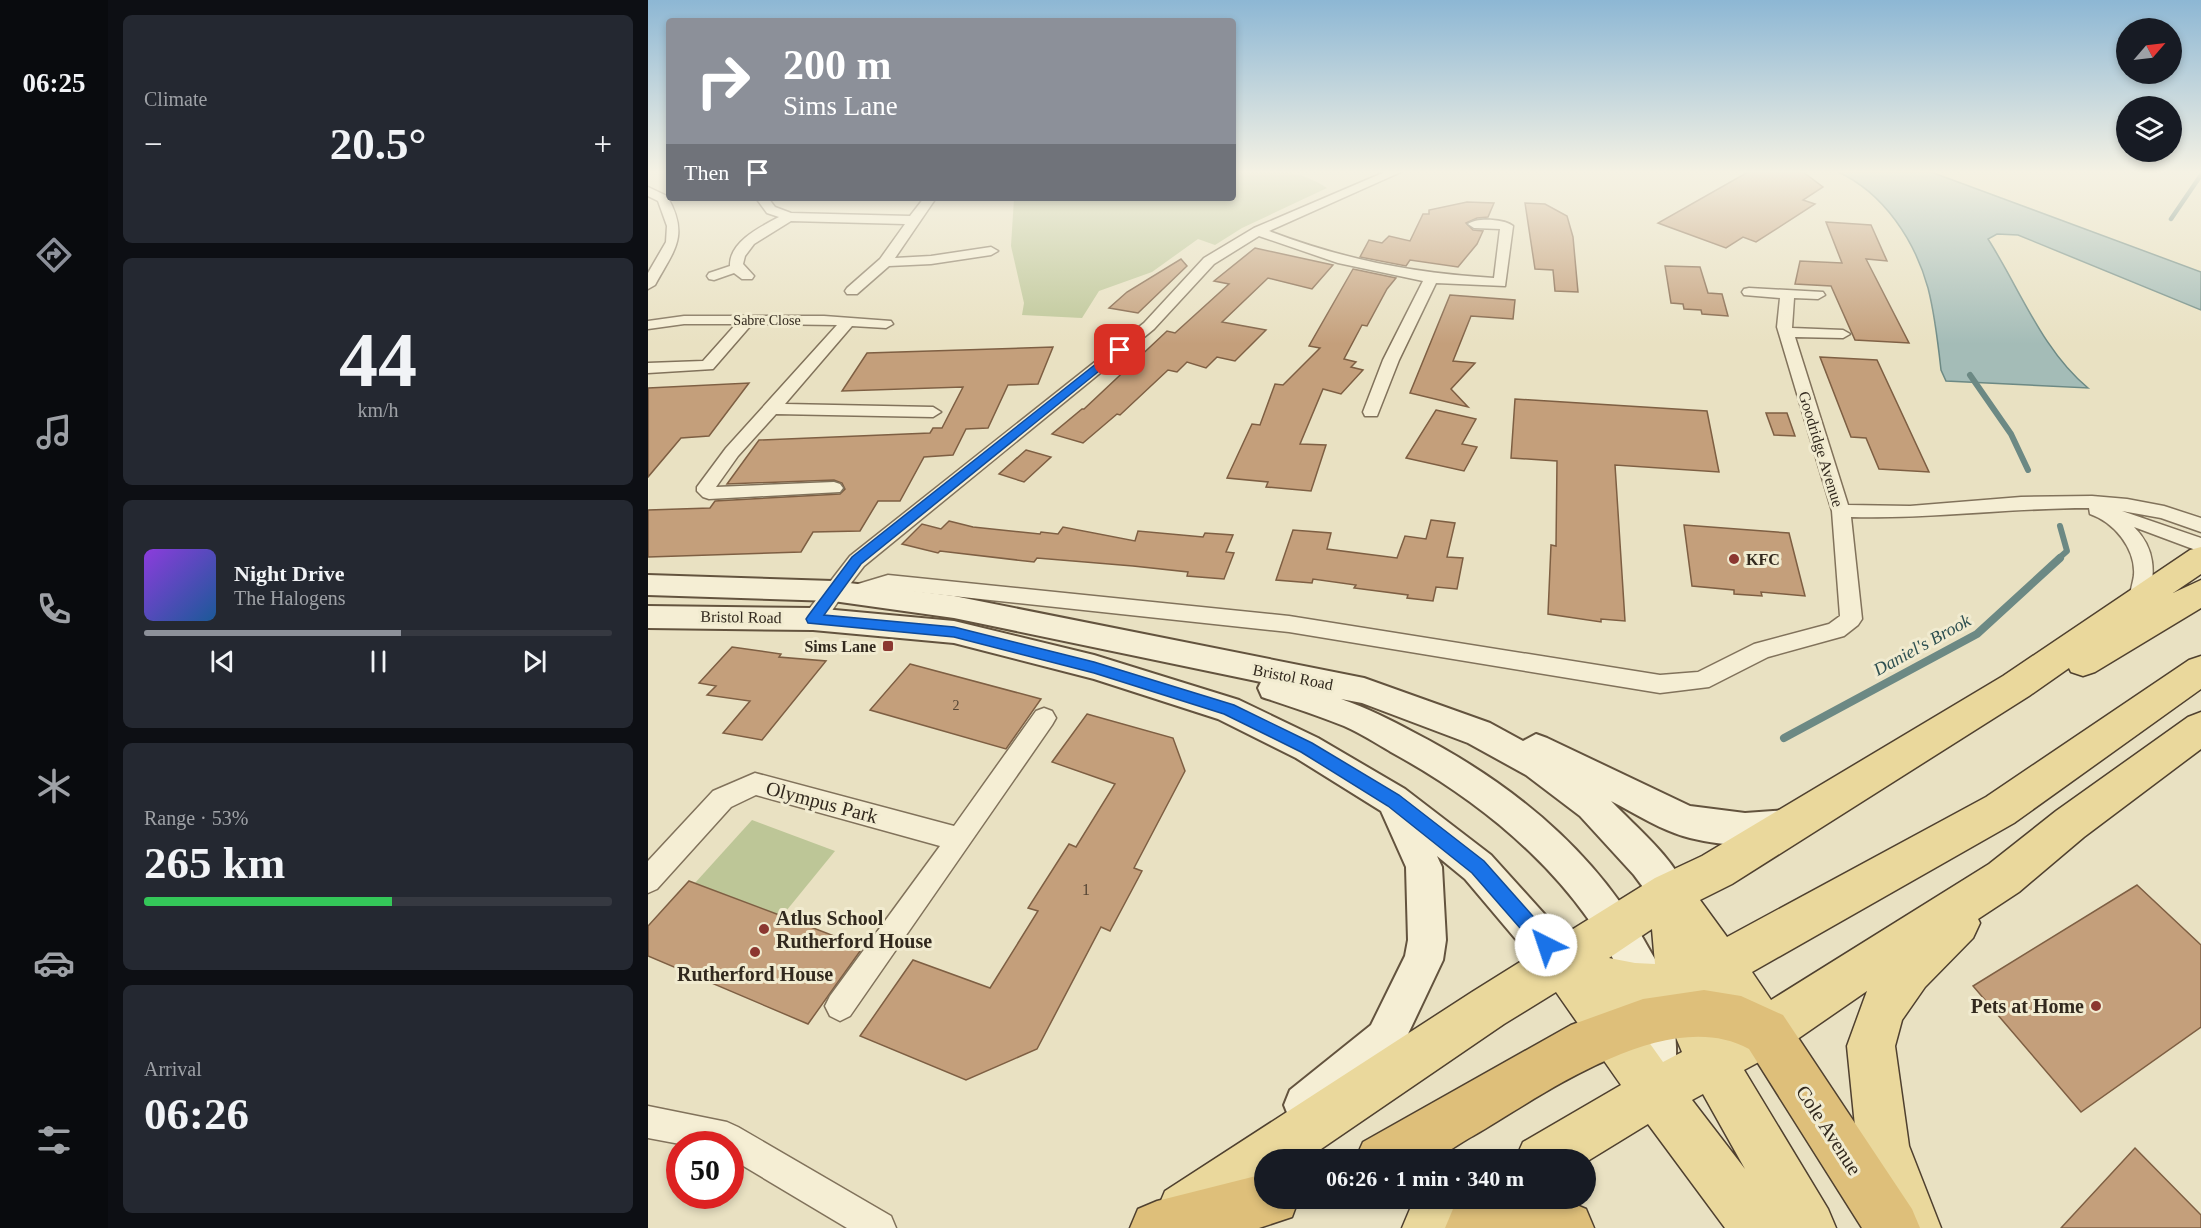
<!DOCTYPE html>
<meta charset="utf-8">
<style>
:root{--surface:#171b24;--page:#242831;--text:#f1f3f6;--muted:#9ea1a6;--line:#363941;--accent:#8c9099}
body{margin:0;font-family:Georgia,serif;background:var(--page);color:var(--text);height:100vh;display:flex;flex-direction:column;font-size:22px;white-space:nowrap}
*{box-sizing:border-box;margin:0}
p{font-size:20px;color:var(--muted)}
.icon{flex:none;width:33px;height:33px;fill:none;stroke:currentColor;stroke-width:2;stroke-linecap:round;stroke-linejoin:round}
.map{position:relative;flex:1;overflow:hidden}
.panel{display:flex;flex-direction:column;gap:15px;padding:15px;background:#0d0f14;width:540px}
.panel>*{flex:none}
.hud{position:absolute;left:18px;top:18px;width:570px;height:183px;border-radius:6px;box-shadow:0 3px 9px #0003;background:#8c9099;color:#fff;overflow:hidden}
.needle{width:39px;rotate:62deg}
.controls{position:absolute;left:1468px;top:18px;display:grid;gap:12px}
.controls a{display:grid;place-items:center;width:66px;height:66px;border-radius:50%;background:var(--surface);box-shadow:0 3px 9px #0003;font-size:30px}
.speed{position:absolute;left:18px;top:1131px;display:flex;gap:12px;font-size:30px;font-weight:700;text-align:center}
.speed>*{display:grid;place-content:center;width:78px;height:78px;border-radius:50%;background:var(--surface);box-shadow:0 3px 9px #0003;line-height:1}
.speed .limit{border:9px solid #d22;background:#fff;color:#111}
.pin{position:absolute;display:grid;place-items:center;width:51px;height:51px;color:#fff;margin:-26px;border-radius:12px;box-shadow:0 3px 9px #0006}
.me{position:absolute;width:66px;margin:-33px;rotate:319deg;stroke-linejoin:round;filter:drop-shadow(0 0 4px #0008)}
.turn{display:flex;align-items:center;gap:21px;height:126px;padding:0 18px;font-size:27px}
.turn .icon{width:78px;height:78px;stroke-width:2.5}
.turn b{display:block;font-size:42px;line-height:51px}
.then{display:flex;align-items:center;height:57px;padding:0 18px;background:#0003;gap:12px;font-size:22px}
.big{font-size:45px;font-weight:700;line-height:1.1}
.panel .widget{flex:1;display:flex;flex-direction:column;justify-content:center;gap:9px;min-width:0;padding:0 21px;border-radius:9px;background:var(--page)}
.panel .dial{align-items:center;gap:0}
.dial b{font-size:78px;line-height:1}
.song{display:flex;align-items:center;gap:18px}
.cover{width:72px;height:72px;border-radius:9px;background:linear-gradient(135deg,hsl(270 70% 55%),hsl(210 70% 35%))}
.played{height:6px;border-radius:3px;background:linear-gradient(90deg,var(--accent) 55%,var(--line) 55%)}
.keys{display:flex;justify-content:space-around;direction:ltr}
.heat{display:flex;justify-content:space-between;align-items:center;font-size:33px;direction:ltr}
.charge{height:9px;border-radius:4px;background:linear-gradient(90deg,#34c759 53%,var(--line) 0)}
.trip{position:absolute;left:606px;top:1149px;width:342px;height:60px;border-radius:30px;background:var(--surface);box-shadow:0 3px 9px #0003;font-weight:700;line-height:60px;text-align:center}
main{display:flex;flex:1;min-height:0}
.tab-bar{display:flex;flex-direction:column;width:108px;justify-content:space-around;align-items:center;background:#090b0e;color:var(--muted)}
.tab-bar .icon{width:42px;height:42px}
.tab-bar .active{color:var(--accent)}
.tab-bar b{font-size:27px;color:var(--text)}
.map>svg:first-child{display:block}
</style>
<main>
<nav class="tab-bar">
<b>06:25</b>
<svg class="icon active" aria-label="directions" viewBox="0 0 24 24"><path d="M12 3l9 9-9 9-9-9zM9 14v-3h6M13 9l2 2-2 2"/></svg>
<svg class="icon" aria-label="music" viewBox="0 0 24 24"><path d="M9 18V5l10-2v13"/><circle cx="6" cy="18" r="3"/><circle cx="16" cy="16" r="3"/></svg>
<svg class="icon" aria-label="phone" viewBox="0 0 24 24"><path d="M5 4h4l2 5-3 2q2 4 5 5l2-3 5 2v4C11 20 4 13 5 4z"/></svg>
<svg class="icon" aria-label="climate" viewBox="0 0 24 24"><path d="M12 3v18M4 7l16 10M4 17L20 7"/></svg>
<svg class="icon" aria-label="car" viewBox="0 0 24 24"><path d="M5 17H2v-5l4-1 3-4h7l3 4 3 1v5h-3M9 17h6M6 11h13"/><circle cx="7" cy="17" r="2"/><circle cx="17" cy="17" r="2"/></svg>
<svg class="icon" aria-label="filters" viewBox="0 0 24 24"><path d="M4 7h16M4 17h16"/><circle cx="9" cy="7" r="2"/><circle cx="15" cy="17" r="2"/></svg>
</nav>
<section class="panel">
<div class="widget"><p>Climate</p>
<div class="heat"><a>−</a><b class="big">20.5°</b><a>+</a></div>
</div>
<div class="widget dial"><b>44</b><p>km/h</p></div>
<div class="widget">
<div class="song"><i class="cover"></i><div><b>Night Drive</b><p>The Halogens</p></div></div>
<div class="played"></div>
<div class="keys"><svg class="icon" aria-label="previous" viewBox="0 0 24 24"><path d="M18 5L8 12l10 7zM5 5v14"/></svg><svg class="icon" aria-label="pause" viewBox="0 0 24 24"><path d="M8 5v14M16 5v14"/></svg><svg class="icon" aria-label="next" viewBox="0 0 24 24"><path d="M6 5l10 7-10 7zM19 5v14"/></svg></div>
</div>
<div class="widget"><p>Range · 53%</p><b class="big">265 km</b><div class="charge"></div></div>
<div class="widget"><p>Arrival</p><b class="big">06:26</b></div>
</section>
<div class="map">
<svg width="1553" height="1228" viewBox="0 0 1553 1228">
<rect width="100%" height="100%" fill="#e9e1c2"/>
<g fill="#bdc697">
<path d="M585,172C620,172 648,167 679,188L594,228L567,245L550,239L504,272L451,291L434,318L374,315L376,303L363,246L366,198H585Z"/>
<polygon points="104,820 187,851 134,916 47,883"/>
</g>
<path fill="#a4bcb7" stroke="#6c8984" stroke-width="1.5" d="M1190,172H1283L1553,272V310L1370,235L1349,234L1340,239C1372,289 1394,350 1440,388L1298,381L1293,370C1290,343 1287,315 1280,288C1267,241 1236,193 1190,172Z"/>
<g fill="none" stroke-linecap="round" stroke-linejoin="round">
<polyline stroke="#6c8984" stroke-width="4.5" points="1523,219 1553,175"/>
<g stroke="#6c8984" stroke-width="6">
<polyline points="1322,375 1363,434 1380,470"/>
<polyline points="1410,559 1419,551 1412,526"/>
</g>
<polyline stroke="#6c8984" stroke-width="8" points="1136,738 1329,634 1412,558"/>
</g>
<g fill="#c49f7b" stroke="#7e5f43" stroke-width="1.5">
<polygon points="1100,172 1155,172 1175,187 1155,200 1167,204 1108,242 1095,237 1078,248 1010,223"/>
<polygon points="819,202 846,203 840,217 829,218 818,223 825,230 835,231 829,244 810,267 762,260 758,266 712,257 721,240 734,243 741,236 762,241 775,214 781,214 781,210"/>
<polygon points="877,203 897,204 919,216 925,237 930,292 907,291 905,270 887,269"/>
<polygon points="1178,222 1223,225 1239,261 1218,259 1261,343 1207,340 1183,286 1147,284 1152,261 1194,263"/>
<polygon points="607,248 685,265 664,289 620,278 574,322 618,330 587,361 569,357 558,368 539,362 529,372 520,370 472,415 469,414 435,443 404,434 434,409 436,409 519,331 527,333 581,284 566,281"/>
<polygon points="533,259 539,266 490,313 461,308 479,292"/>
<polygon points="1017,266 1052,267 1060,293 1074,294 1080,316 1054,314 1053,310 1036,309 1035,304 1023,303"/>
<polygon points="705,269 748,278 739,289 719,326 714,325 696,359 708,362 703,367 715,370 693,394 675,389 652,444 678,445 663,491 618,487 620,482 579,478 604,424 612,425 627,384 635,385 672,348 661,346"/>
<polygon points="802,295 867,300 865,319 823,316 805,361 827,363 803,389 820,407 762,393"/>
<polygon points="405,347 390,384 360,385 340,428 318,429 305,455 276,457 252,501 230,501 212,531 165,532 153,552 0,557 0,510 62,508 67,501 192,494 197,489 194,483 186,480 79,484 111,440 282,433 285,428 294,428 315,387 194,391 219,353"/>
<polygon points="1172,357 1229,360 1281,472 1231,469 1218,438 1203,437"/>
<polygon points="101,383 61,436 33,438 0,477 0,388"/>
<polygon points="867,399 1059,411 1071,472 967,465 977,621 953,619 953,622 900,614 903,545 908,546 909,461 863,458"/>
<polygon points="788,410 828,419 814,444 829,447 816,471 758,458"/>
<polygon points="1118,413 1139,413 1147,436 1126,435"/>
<polygon points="378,450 403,457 376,482 351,474"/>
<polygon points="783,520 807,523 799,557 815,558 809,589 788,587 785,601 759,598 760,595 706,588 708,585 665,579 664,583 628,580 645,530 683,533 679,549 749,558 757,536 778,539"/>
<polygon points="301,521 325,527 392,534 393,532 410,534 415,527 487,541 490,531 555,537 557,533 585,535 578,552 586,553 576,579 539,576 540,572 485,566 389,558 386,562 292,551 290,553 254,544 274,524 293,529"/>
<polygon points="1036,525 1141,533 1157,596 1113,592 1114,596 1086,594 1086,590 1044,586"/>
<polygon points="84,647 133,654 131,657 178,661 114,740 75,733 102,701 59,695 68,686 51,683"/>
<polygon points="262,664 393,699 358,749 222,710"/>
<polygon points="439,714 525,738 537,771 486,868 494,871 462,931 453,927 389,1049 318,1080 212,1036 265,960 342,988 390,911 380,908 421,844 428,847 467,784 404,762"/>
<polygon points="41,881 134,916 215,947 160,1024 0,956 0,926"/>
<polygon points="1489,885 1553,945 1553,1027 1433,1112 1325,986"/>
<polygon points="1487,1148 1553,1215 1553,1228 1413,1228"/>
</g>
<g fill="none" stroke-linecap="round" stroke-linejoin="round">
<g stroke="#81725b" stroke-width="3">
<g id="minor">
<path d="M737,172H753L621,231C698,260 764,273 846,278L852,229L826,228L820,224C828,217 857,219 865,226L857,286L788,283L751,360L729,416H717L715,412L735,360L775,281L690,263L611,236L566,264L506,329L216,566L200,587L240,575L641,616L1012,675L1050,672L1106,644L1181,624L1192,616L1184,511L1129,327L1132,298L1096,295L1094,292L1096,289L1101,288L1175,292L1177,295L1170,299L1146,298L1144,328L1195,330L1202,334L1195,338L1147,337L1200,505L1262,506L1373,497L1444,496L1479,499L1516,506L1553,518V532L1513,518L1474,511L1553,538V552L1486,527C1508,549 1507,572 1501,601L1498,606L1491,609L1484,606C1479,597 1485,585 1486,575C1488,549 1466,522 1442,514L1441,508C1361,508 1283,519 1203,517L1214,619L1210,625L1196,636L1120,657L1061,687L1012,693L641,632L240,589L206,601L199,598L196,593C186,606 176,630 158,625L154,619L158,613L202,556L496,323L556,258L606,228Z"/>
<path d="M0,187L19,196C42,236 26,250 7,285L0,289V273L18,242L19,226L10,201L0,196Z"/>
<path d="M108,198H120L127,207L143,213L262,216L276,198H288L247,258L283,256L343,247L350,251L343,255L283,264L241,266L209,294H199L197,291L199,288L232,259L257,224L143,221L106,244L97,256L95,264L106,276L104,279H94L86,273L66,280L61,279L59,276L61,273L82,266C81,242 112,227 131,217L119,213Z"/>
<polygon points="36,316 176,316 243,321 245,324 238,328 204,326 137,404 285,407 293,412 285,417 128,414 90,456 68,487 186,482 192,484 195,488 192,492 61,499 55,497 49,491 49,487 78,448 189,325 104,324 65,369 0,373 0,363 55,361 88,324 36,324 0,329 0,321"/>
<polygon points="396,708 404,711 408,718 404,725 202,1016 192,1021 182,1016 177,1006 182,996 292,846 108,795 83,807 9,889 0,893 0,861 65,791 107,773 306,826 388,711"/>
<polygon points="0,1106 79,1122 90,1127 243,1216 248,1228 199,1228 82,1158 82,1144 32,1144 0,1138"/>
</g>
</g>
<g stroke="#63533e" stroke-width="4">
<g id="secondary">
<path d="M0,575L185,581L306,596L716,678L842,723L875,741L888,734L899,738L1042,806L1097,813L1139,810L1151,815L1156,826L1151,837C1119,850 1075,846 1042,838C1014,831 988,814 963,801C990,829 1025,857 1040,893L1035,906L1022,911L1009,906L986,875L932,816L878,775L820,743L714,703L693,699C719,708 743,720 767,733C860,781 944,848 996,940C1004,955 1014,969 1019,984C1026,1005 1027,1026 1028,1047C1028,1068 1030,1086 1022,1105L1007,1111L992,1105C977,1069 996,1026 980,989C934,884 842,806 743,752C728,743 712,733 696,726C669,715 641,706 614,697L610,688L613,682L306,618L185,601L0,595Z"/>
<polygon points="0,606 165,608 306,621 446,655 591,700 670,738 757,789 843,855 927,948 932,962 927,976 913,981 899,976 817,879 789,856 794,867 798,940 795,960 751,1053 672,1120 657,1126 642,1120 636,1105 642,1090 723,1025 757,956 760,940 758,867 733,811 648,758 570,719 446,679 306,643 165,630 0,628"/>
</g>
</g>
<g stroke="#4f402f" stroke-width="3">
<g id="primary">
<path d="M1553,547V574L1525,593L1553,580V608L1447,672L1435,676L1423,672L1421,668L1381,696L1084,884L1052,900L1079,937L1338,797L1541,660L1553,656V689L1366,823L1104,972L1123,1000L1341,864L1408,811L1540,717L1553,712V749L1436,837L1371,892L1330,919L1332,923L1325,938L1277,987L1254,1020L1247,1046L1261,1146L1293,1228H1239L1209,1146L1199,1046L1219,991L1135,1049L1096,1070L1180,1209L1188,1228H1077L1000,1124L938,1162V1160H867L875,1142L973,1085L908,992L856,1024L657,1160H616V1187L556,1228H517L509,1210L517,1191L824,992L1007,878L1054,856L1355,676L1542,550ZM1004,929L1007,964L987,963L961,958ZM1064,993L1085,1024L1073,1030L1058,995ZM976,1007L1016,1009L1034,1052L1015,1062ZM1055,1094L1097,1169L1044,1100Z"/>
<polygon points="779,1198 855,1198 848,1217 830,1228 754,1228 762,1209"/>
</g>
</g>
<g stroke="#4f402f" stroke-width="3">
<g id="trunk">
<path d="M1056,990L1093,996L1135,1015L1264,1209L1272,1228H1214L1101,1049C1019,1004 895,1095 825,1136C812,1143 799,1153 785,1159C774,1163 722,1160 707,1160L715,1142L923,1025L995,999Z"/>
<polygon points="616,1174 616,1198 651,1198 644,1217 611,1228 482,1228 490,1209 509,1201"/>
<polygon points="871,1198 905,1198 919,1201 938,1209 946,1228 797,1228 805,1209 824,1201"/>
</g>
</g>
<use href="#minor" fill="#f5eed4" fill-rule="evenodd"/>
<use href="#secondary" fill="#f5eed4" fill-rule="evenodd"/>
<use href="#primary" fill="#ead89c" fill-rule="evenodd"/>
<use href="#trunk" fill="#debf7a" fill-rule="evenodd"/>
</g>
<linearGradient id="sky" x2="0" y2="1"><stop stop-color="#8db7d4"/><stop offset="0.5" stop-color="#f5f2e4"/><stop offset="1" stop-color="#f5f2e4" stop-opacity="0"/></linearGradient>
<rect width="1553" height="344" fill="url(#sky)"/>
<polygon fill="#1a73e8" stroke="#114b97" stroke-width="1.5" points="468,348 477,350 213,564 176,615 306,627 446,662 586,705 664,743 751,795 836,861 905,939 907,945 905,951 898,954 892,951 824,873 740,806 653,752 576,714 446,673 306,637 160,623 158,619 160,616 204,557"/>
<g fill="#8b3730" stroke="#f1ebd0" stroke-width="2">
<circle cx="1086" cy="559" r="6"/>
<rect x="234" y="640" width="12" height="12" rx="3"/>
<circle cx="116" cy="929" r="6"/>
<circle cx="107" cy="952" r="6"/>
<circle cx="1448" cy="1006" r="6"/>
</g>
<g text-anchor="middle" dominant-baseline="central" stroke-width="6" stroke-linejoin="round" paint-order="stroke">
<g font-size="14" fill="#32291e" stroke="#f1ebd0">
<text x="119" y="320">Sabre Close</text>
</g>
<g font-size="14" fill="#564635">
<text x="308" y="705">2</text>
</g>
<g font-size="16" fill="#32291e" stroke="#f1ebd0">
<text transform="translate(1173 449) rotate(73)">Goodridge Avenue</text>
<text transform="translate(93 617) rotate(1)">Bristol Road</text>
<text transform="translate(645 677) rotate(11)">Bristol Road</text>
</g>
<g font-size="16" font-weight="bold" fill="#32291e" stroke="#f1ebd0" text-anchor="start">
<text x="1098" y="559">KFC</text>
<text x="228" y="646" text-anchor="end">Sims Lane</text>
</g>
<g font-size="16" fill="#564635">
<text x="438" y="889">1</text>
</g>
<g font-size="18" font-style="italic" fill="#2e5051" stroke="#f1ebd0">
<text transform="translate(1274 645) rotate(-29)">Daniel's Brook</text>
</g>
<g font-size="20" fill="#32291e" stroke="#f1ebd0">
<text transform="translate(174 802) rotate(15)">Olympus Park</text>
<text transform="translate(1181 1130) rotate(57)">Cole Avenue</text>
</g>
<g font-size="20" font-weight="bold" fill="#32291e" stroke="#f1ebd0" text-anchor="start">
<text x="128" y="918">Atlus School<tspan x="128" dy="23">Rutherford House</tspan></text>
<text x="107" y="974" text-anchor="middle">Rutherford House</text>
<text x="1436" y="1006" text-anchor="end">Pets at Home</text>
</g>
</g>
</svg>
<div class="controls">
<a><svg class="needle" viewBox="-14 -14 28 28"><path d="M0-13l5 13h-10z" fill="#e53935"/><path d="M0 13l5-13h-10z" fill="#9ea1a6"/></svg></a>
<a><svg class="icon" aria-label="layers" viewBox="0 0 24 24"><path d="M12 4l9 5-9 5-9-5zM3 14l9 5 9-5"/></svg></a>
</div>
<div class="speed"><div class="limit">50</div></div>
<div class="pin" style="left:472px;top:350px;background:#d93025"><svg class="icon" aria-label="arrive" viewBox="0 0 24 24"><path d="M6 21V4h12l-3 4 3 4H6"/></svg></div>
<svg class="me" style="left:898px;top:945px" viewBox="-20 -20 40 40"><circle r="19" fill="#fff"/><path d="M0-13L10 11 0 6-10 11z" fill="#1a73e8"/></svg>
<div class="trip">06:26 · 1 min · 340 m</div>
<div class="hud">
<div class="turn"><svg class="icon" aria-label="right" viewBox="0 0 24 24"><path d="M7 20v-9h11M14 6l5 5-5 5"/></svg><div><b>200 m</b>Sims Lane</div></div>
<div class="then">Then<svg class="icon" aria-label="arrive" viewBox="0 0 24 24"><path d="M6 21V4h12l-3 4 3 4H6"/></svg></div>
</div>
</div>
</main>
